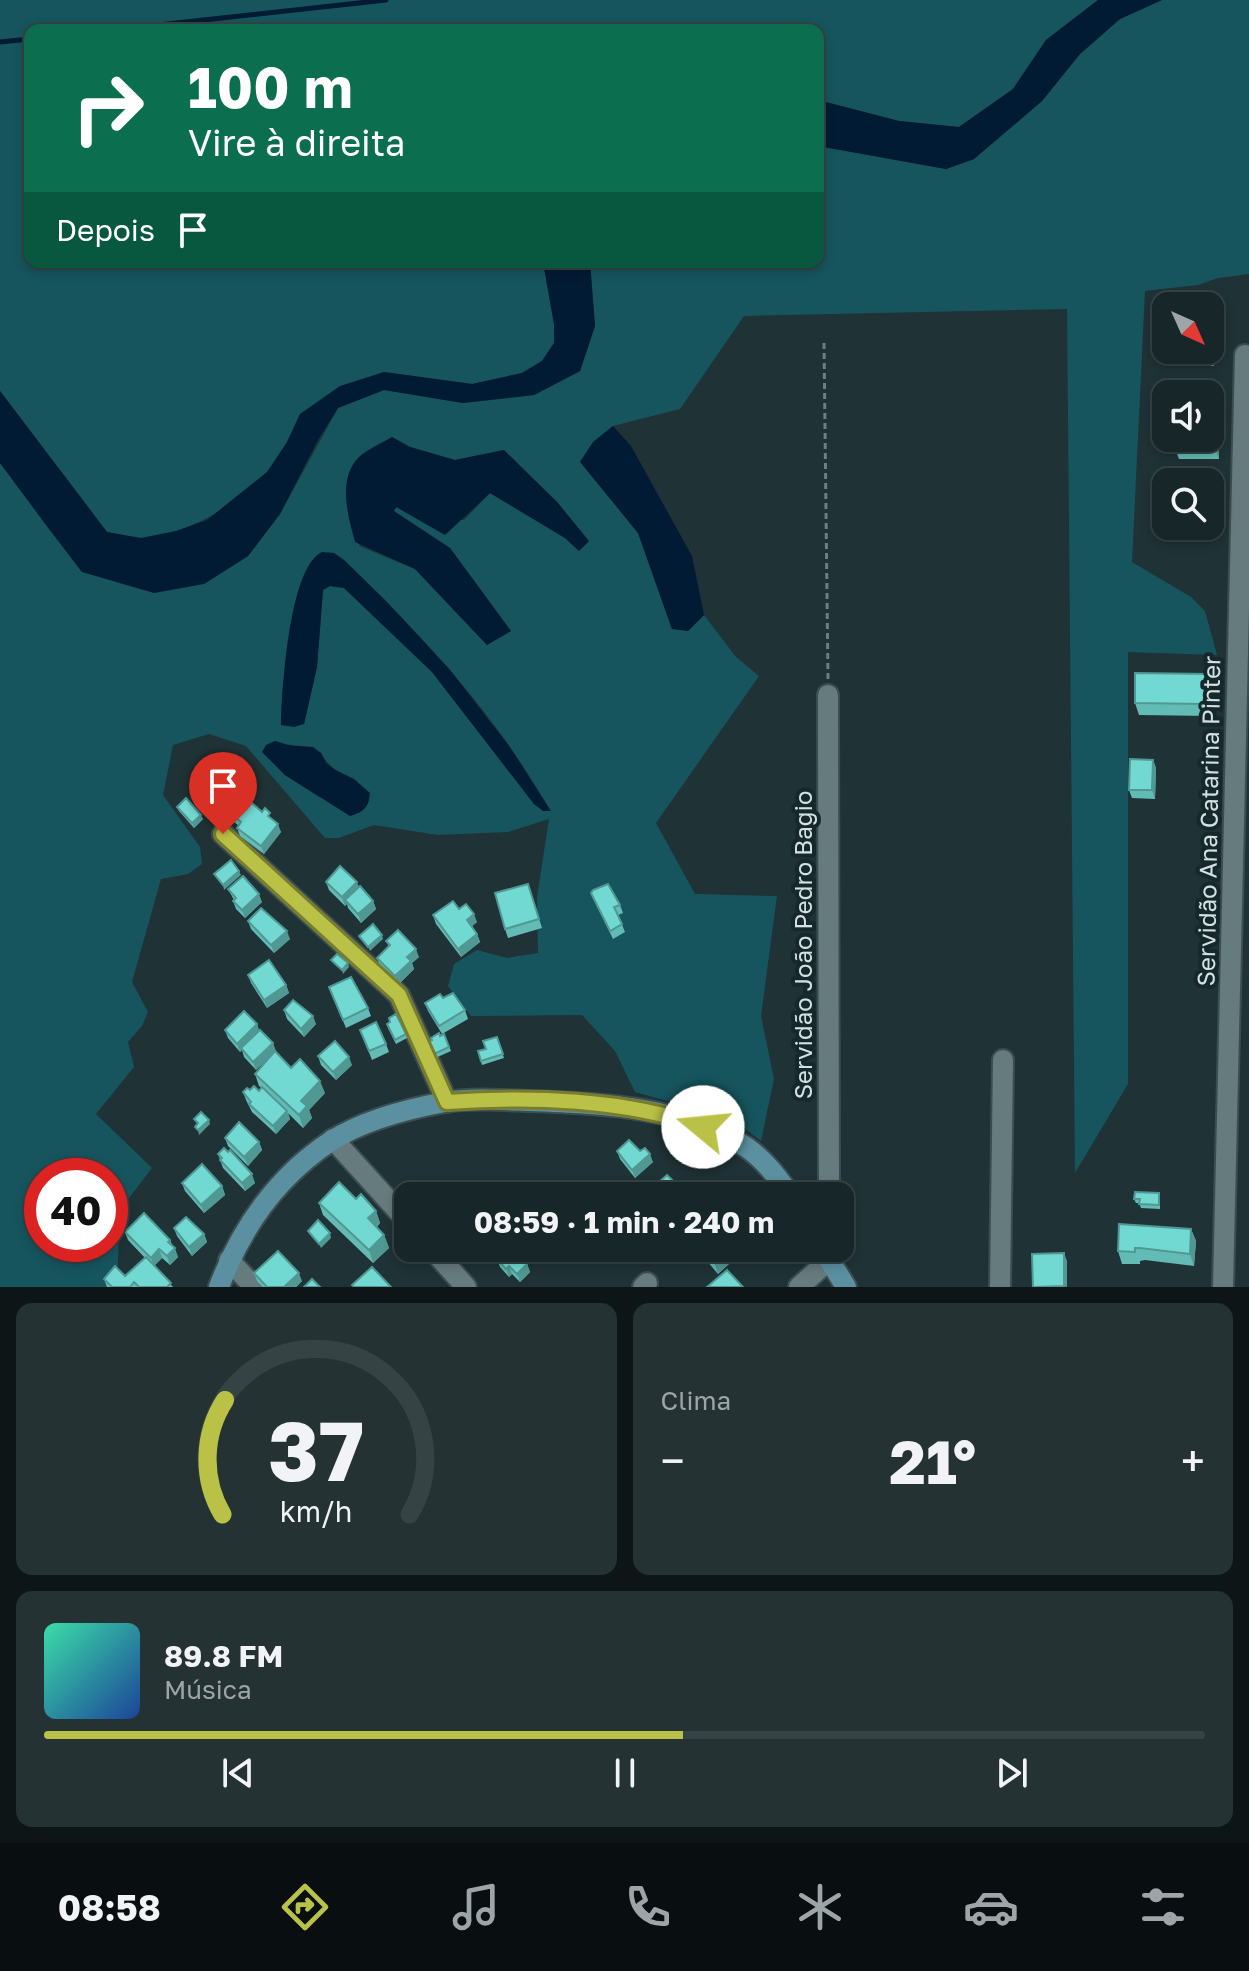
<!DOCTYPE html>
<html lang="pt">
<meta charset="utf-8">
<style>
:root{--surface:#172628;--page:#243234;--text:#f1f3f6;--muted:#9ea5a8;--line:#364345;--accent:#b9c146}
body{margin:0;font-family:"Golos Text",sans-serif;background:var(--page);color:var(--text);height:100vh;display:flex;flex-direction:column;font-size:30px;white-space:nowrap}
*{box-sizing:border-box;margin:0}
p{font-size:26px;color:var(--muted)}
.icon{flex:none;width:44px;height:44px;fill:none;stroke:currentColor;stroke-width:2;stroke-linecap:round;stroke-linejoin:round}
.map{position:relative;height:1287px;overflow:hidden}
.side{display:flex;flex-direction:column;gap:16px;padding:16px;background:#0d1516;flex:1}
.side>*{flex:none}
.hud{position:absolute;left:24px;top:24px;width:800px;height:244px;border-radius:16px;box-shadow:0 4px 12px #0003,0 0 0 2px var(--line);background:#0b6e4f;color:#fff;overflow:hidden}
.needle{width:52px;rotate:135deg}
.buttons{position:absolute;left:1152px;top:292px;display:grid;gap:16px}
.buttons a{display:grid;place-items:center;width:72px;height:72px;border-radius:16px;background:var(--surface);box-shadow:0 4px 12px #0003,0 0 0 2px var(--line);font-size:40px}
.speed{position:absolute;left:24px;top:1158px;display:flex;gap:16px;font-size:40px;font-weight:700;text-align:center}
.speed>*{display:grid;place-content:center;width:104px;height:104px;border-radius:50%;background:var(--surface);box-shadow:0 4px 12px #0003,0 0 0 2px var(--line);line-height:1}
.speed .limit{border:12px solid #d22;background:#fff;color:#111}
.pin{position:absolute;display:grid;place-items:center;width:68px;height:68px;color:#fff;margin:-82px -34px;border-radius:50% 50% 50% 0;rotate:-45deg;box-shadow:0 0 8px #0007}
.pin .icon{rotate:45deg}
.me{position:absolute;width:88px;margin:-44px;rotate:287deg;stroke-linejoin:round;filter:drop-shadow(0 0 6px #0008)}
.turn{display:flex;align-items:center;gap:28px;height:168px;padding:0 32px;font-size:36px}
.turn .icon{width:104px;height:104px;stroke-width:2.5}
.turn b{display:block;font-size:56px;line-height:68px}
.then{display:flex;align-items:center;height:76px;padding:0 32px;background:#0003;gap:16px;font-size:30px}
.big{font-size:60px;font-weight:700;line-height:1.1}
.side .card{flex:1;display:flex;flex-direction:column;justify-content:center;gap:12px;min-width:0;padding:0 28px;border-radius:16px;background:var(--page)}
.side .dial{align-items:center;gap:0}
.dial svg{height:208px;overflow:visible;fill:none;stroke:var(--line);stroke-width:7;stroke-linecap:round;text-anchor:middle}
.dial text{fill:var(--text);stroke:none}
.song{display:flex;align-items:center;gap:24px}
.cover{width:96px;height:96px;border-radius:12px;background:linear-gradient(135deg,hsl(160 70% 55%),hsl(220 70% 35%))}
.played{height:8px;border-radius:4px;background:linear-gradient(90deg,var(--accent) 55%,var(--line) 55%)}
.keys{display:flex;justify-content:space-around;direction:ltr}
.heat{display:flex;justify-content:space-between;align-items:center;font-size:44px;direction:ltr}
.side .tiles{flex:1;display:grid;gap:16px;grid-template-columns:1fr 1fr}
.card:last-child{grid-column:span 2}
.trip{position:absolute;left:394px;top:1182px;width:460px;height:80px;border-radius:16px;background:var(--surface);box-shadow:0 4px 12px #0003,0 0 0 2px var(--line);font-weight:700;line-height:80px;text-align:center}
.dock{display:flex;height:128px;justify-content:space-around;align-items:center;background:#090f10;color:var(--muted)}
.dock .icon{width:56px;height:56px}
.dock .on{color:var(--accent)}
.dock b{font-size:36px;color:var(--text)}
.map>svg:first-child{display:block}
</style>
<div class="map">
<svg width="1249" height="1287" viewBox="0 0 1249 1287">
<rect width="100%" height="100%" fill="#1f3235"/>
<g fill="#16555e" fill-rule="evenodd">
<path d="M0,0H1098L1046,40L1013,89L959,127L899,121L818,100V30H30V262H543L554,324V343L542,361L522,373L472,384L384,372L300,414C291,434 282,457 266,473C233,506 192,533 144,538C132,539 119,534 107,532L0,391Z"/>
<path d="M1162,0H1249V274L1218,278L1198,285L1145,291L1132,562L1191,597L1205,611L1217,655L1128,652V1084L1075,1173L1067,309L744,316L680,409L613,426L580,461L638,533L672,629L688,631L704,615L736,657L759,676L656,823L695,894L777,896L761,1016L774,1079L761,1141L732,1119L635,1092L615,1051L582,1015L471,1016L448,986L454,964L477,950L507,958L538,953L537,897L549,819L508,832L438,835L374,825L339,838H325L246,746L209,734L173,745L163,795L200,847L202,864L188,874L161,879L132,982L148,1012L142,1026L128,1042L134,1067L96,1114L152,1168L120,1210L117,1287H0V463L82,572L204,584L248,556L280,514L338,408L384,390L463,403L534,395L580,371L595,326L590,262H818V146L946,169L974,159L1042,101L1080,54L1120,19ZM392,437L410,447L455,460L504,450L558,503L579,550L565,538L490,493L464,520L397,507L393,511L450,548L511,631L487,645L415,569L359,546ZM344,560C421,634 498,716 550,811L534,804L432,672L344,588L330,586L323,590L317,667L304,724L281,725L282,692L295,602ZM275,741L321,753C329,768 339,772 354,779L319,797L285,775L275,764ZM42,1176H110V1244H42Z"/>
</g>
<g fill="#001b33">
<polygon points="1098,0 1162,0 1120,19 1080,54 1042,101 974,159 946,169 818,146 818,100 899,121 959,127 1013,89 1046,40"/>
<polygon points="543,262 590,262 595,326 580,371 534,395 463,403 384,390 338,408 318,440 280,514 248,556 204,584 154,593 82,572 49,529 0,463 0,391 107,532 141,538 176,531 207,520 267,472 287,442 300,414 340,386 384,372 472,384 522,373 542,361 554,343 554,324"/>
<polygon points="613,426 631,446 692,556 704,615 688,631 672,629 638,533 580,462 593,442"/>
<path d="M392,437L410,447L455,460L504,450L558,503L589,541L579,551L565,538L490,493L445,535L396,507L394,511L450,548L511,631L487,645L415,569L355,542C348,516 337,479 359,457C368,449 382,443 392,437Z"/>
<path d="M322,552L334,553L344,560L387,602L450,670L509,746L551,811H543L534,804L432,672L344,588L330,586L323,590L317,667L304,724L294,727L281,725C282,689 289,567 322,552Z"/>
<path d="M275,741L287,745L313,747L321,753L326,763L335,770L354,779L370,793C369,807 364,812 350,816L285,775L262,752L266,745Z"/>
</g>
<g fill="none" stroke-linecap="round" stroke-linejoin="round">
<g stroke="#001b33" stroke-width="5">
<polyline points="112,30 386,0"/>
<polyline points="0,42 30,39"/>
</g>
<g stroke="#3c4d50" stroke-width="24">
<g id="street">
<polyline points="828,695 829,1196"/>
<polyline points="223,834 399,995 447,1102"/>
<polyline points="333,1139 408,1222"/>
<polyline points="431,1248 466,1287"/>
<polyline points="229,1260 254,1287"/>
<polyline points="643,1287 647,1283"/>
<polyline points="799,1287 829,1260 829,1248"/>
<polyline points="1000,1287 1003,1060"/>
<polyline points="1223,1287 1245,355"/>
</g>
</g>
<g stroke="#3c4d50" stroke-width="24">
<g id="secondary">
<polyline points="822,1248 846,1287"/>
<path d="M219,1287C241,1228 278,1176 331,1141C364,1120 407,1109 445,1102C473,1098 502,1100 530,1101C602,1104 683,1106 746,1147C765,1160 778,1178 791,1196"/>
</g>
</g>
<polyline stroke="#6e7e81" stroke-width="3" stroke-dasharray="6 4" stroke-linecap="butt" points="824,343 828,679"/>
<use href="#street" stroke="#657b7e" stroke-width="20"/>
<use href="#secondary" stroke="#5b90a0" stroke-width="20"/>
</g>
<g fill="#62bbb5">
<polygon points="1210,306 1219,309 1219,338 1210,338"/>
<polygon points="1211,338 1214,347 1214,366 1183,365 1180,357"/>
<polygon points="1216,418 1219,427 1219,459 1179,459 1176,451"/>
<polygon points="1207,674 1211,687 1211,716 1139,715 1135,703"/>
<polygon points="1153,760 1156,768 1155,799 1132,798 1129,790"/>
<polygon points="177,807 203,819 194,828 179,811"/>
<polygon points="262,812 273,820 281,832 264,854 240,836 237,828 239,826 234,822 231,813"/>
<polygon points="326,882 359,888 373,901 376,909 361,923 348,908 347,904 345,906 329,890"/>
<polygon points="528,884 542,928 508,938 505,929"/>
<polygon points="228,889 262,902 245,918 236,909 233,901 234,900"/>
<polygon points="591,893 620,905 623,913 618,915 625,932 613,939"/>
<polygon points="459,909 477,922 472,926 477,934 480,942 461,957 436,924 433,915"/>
<polygon points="248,921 290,939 274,953 251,929"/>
<polygon points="386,941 419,957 412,963 414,969 398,985 380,966 377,958 389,947"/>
<polygon points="248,975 286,985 289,993 267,1008 251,983"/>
<polygon points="329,987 368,1008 371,1016 346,1028"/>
<polygon points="443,998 465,1010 468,1019 442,1034 428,1011 425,1003"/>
<polygon points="284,1010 316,1024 304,1037 287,1019"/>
<polygon points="257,1024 259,1031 273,1043 275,1052 291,1068 325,1093 309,1110 312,1118 303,1128 288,1113 290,1119 276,1134 252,1112 246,1100 243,1092 250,1090 259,1091 262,1088 259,1086 255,1074 268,1058 256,1070 244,1057 242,1050 240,1052 228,1038 225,1030"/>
<polygon points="388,1028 406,1034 407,1038 396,1044"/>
<polygon points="360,1030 386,1044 389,1052 372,1060"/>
<polygon points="444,1034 451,1051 433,1059 426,1043"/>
<polygon points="497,1037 504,1058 482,1065 478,1051 486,1049"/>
<polygon points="318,1056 352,1065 336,1080 321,1065"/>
<polygon points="225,1138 259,1142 262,1150 248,1166 228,1146"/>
<polygon points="617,1151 640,1151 653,1162 635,1178 620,1159"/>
<polygon points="218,1154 255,1183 245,1191 223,1168"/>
<polygon points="182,1183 222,1186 225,1195 204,1213 185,1191"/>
<polygon points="1159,1193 1160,1197 1160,1209 1141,1208 1139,1203 1136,1203 1134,1199"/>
<polygon points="356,1199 376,1211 380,1223 377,1227 384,1235 389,1248 373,1263 323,1215 319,1203"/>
<polygon points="174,1228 204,1234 207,1242 192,1256 177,1236"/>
<polygon points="1191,1229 1196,1241 1194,1266 1145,1260 1140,1261 1140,1264 1122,1264 1118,1251"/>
<polygon points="125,1232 170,1240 178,1257 170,1265 162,1258 154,1266 173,1287 107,1287 104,1279 125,1276 145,1258 128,1240"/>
<polygon points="637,1248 662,1248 654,1255 649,1248 642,1254"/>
<polygon points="673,1248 689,1248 693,1252 694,1256 687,1263"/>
<polygon points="696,1248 741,1248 742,1252 718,1274"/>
<polygon points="497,1259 527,1264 530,1272 520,1282 512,1274 509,1277 500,1267"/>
<polygon points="254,1273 302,1281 296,1287 263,1287 257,1281"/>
</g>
<g fill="#509893">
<polygon points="1216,301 1219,309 1219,338 1216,329"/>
<polygon points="1211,338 1214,347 1214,366 1211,357"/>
<polygon points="1216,418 1219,427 1219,459 1216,451"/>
<polygon points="1207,674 1211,687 1211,716 1206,704"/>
<polygon points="1153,760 1156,768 1155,799 1152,790"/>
<polygon points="201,815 203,819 194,828 192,823"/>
<polygon points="278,824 281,832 264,854 261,846"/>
<polygon points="239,871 241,875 224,890 223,885"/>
<polygon points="357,882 360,890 345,900 347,904 345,906 342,897"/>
<polygon points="259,894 262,902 245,918 242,910"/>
<polygon points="373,901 376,909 361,923 358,914"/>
<polygon points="474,914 477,922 470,928 467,920"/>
<polygon points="287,931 290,939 274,953 271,945"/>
<polygon points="477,934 480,942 461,957 458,949"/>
<polygon points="382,935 383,939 370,951 368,947"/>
<polygon points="416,949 419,957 412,963 414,969 398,985 395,976 407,957"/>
<polygon points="348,963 349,967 343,974 342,970"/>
<polygon points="286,985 289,993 267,1008 264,1000"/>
<polygon points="313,1016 316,1024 304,1037 301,1029"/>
<polygon points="257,1024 260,1033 240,1052 237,1044"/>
<polygon points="273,1043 276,1051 256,1070 253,1062"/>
<polygon points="349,1057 352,1065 336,1080 333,1072"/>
<polygon points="320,1081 325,1093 309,1110 312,1118 303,1128 299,1115 301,1101"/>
<polygon points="287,1111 290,1119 276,1134 273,1126"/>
<polygon points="209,1120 210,1124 199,1135 198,1130"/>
<polygon points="259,1142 262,1150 248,1166 244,1157"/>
<polygon points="650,1154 653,1162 635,1178 632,1170"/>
<polygon points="252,1174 255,1183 245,1191 242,1183"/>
<polygon points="222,1186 225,1195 204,1213 201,1205"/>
<polygon points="376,1211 380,1223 373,1230 368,1218"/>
<polygon points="1191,1229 1196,1241 1194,1266 1190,1254"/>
<polygon points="330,1233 331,1238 321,1248 319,1244"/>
<polygon points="204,1234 207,1242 192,1256 189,1247"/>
<polygon points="384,1235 389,1248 373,1263 369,1250"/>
<polygon points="175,1248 178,1257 170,1265 167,1256"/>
<polygon points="640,1248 649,1248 642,1254"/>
<polygon points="652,1248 662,1248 654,1255"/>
<polygon points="729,1248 741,1248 742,1252 718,1274 714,1262"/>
<polygon points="159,1249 162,1258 154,1266 151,1258"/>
<polygon points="693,1252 694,1256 687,1263 686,1259"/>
<polygon points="1064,1253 1067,1261 1067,1287 1064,1286"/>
<polygon points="527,1264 530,1272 520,1282 517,1274"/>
<polygon points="509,1266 512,1274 509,1277 506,1269"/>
<polygon points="299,1273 302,1281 296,1287 284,1287"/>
</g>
<g fill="#72d9d2" stroke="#509893" stroke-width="2">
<polygon points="1174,301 1216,301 1216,329 1210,329 1210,306 1174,306"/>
<polygon points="1210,338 1211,338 1211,357 1180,357 1181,350 1210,350"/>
<polygon points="1210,418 1216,418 1216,451 1176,451 1176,438 1210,438"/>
<polygon points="1135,673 1207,674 1206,704 1135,703"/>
<polygon points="1130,759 1153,760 1152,790 1129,790"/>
<polygon points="245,797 262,812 265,808 270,813 268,816 278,824 261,846 237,828 241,822 231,813"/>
<polygon points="186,798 201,815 192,823 177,807"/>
<polygon points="231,860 239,871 223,885 214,874"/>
<polygon points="340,866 357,882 342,897 326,882"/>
<polygon points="243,876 259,894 242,910 233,901 236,898 228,889"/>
<polygon points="528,884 539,919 505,929 495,893"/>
<polygon points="608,884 620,905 614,907 622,924 610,931 591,893 593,890"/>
<polygon points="360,886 373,901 358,914 345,900"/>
<polygon points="453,901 459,909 466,904 474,914 467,920 477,934 458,949 433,915"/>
<polygon points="261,908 287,931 271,945 248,921"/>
<polygon points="373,924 382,935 368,947 359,936"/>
<polygon points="398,930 416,949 407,957 411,961 395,976 377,958 390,945 386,941"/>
<polygon points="337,954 348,963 342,970 331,960"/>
<polygon points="269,960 286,985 264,1000 248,975"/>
<polygon points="351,977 368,1008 343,1020 329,987"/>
<polygon points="453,993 465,1010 439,1026 425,1003 440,994 443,998"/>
<polygon points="293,1000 313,1016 301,1029 284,1010"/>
<polygon points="244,1011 257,1024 237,1044 225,1030"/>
<polygon points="396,1014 406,1034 395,1040 387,1024 390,1022 389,1018"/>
<polygon points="376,1022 386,1044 369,1051 360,1030"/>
<polygon points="260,1030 273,1043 253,1062 241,1048"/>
<polygon points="439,1033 440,1036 444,1034 449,1047 432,1055 426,1043 432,1040 431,1038"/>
<polygon points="497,1037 503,1054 481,1061 478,1051 486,1049 483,1041"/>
<polygon points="335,1041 349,1057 333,1072 318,1056"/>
<polygon points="275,1051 291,1068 300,1059 320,1081 301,1101 307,1106 299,1115 255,1074"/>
<polygon points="254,1086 259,1091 262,1087 287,1111 273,1126 249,1104 251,1102 243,1092 247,1088 250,1090"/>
<polygon points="201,1112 209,1120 198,1130 195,1127 198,1123 194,1119"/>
<polygon points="239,1122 259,1142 244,1157 225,1138"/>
<polygon points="629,1140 640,1151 645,1148 650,1154 632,1170 617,1151"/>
<polygon points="224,1148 228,1152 230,1150 252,1174 242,1183 220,1160 222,1158 218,1154"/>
<polygon points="202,1164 222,1186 201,1205 182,1183"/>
<polygon points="667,1175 688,1195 643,1196"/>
<polygon points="339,1182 356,1199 361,1194 376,1211 368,1218 384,1235 369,1250 319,1203"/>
<polygon points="1135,1192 1159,1193 1159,1205 1139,1204 1140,1199 1134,1199"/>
<polygon points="144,1213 170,1240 168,1242 175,1248 167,1256 159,1249 151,1258 125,1232"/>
<polygon points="186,1217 204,1234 189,1247 174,1228"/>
<polygon points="318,1220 330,1233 319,1244 308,1231"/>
<polygon points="1119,1224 1191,1229 1190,1254 1140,1248 1135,1248 1135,1252 1118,1251"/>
<polygon points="508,1248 512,1248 527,1264 517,1274 509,1266 506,1269 497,1259"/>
<polygon points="675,1248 689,1248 693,1252 686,1259"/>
<polygon points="702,1248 729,1248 714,1262"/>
<polygon points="278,1251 299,1273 284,1287 267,1287 254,1273"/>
<polygon points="1064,1253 1064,1286 1033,1287 1032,1254"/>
<polygon points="146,1257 171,1283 167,1287 139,1287 134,1282 130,1287 112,1287 104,1279 115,1266 125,1276"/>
<polygon points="372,1267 391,1287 354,1287 352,1285"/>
<polygon points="727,1270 743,1287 707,1287"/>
<polygon points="312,1279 320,1287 304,1287"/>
</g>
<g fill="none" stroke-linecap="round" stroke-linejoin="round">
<g stroke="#787d2e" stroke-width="20">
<path id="route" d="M223,834L399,995L447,1102C529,1096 626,1099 703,1127"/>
</g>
<use href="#route" stroke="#b9c146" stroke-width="14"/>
</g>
<g text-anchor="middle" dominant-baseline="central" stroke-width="8" stroke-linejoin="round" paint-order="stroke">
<g font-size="24" fill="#d4e0e2" stroke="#15282b">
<text transform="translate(1208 821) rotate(-89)">Servidão Ana Catarina Pinter</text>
<text transform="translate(802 945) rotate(-90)">Servidão João Pedro Bagio</text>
</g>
</g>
</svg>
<div class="buttons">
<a><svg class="needle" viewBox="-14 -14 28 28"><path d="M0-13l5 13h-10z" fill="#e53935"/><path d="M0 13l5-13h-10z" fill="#9ea5a8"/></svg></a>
<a><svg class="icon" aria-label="sound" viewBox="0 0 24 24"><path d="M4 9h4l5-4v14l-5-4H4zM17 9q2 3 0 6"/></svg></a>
<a><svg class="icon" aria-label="search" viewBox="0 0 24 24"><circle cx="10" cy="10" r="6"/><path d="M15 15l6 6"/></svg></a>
</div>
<div class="speed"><div class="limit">40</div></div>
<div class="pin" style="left:223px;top:834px;background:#d93025"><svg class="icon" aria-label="arrive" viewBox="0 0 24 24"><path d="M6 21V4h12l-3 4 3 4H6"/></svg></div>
<svg class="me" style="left:703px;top:1127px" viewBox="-20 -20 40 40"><circle r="19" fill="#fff"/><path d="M0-13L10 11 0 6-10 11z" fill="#b9c146"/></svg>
<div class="trip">08:59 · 1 min · 240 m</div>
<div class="hud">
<div class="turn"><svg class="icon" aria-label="right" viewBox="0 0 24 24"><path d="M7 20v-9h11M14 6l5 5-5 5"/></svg><div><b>100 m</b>Vire à direita</div></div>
<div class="then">Depois<svg class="icon" aria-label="arrive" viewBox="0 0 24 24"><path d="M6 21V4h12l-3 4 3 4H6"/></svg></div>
</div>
</div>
<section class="side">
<div class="tiles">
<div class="card dial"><svg viewBox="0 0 100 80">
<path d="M14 69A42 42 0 1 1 86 69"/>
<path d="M14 69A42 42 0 0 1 15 25" stroke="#b9c146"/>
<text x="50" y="56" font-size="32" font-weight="700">37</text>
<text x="50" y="72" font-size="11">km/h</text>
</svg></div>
<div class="card"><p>Clima</p>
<div class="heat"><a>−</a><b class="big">21°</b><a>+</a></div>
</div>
<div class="card">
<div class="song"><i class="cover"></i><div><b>89.8 FM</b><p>Música</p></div></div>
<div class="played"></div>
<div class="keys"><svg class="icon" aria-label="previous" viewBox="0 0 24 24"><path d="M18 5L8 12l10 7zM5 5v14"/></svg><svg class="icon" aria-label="pause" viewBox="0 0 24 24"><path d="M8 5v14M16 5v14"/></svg><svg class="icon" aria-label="next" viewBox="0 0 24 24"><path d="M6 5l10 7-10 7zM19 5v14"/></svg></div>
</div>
</div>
</section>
<nav class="dock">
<b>08:58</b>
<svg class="icon on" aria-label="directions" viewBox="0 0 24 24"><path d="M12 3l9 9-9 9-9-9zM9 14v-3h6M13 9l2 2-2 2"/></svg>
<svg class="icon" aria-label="music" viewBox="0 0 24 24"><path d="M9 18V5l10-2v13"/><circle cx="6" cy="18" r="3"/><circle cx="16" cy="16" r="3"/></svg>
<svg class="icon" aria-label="phone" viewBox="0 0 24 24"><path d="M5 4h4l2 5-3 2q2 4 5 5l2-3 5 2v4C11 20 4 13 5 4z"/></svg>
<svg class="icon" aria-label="climate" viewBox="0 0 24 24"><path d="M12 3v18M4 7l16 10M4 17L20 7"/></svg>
<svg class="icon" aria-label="car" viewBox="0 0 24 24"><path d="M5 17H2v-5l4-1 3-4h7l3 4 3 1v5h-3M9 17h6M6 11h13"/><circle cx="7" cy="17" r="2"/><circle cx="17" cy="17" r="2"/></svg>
<svg class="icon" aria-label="filters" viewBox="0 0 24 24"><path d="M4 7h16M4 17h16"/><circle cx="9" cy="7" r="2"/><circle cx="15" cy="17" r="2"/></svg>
</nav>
